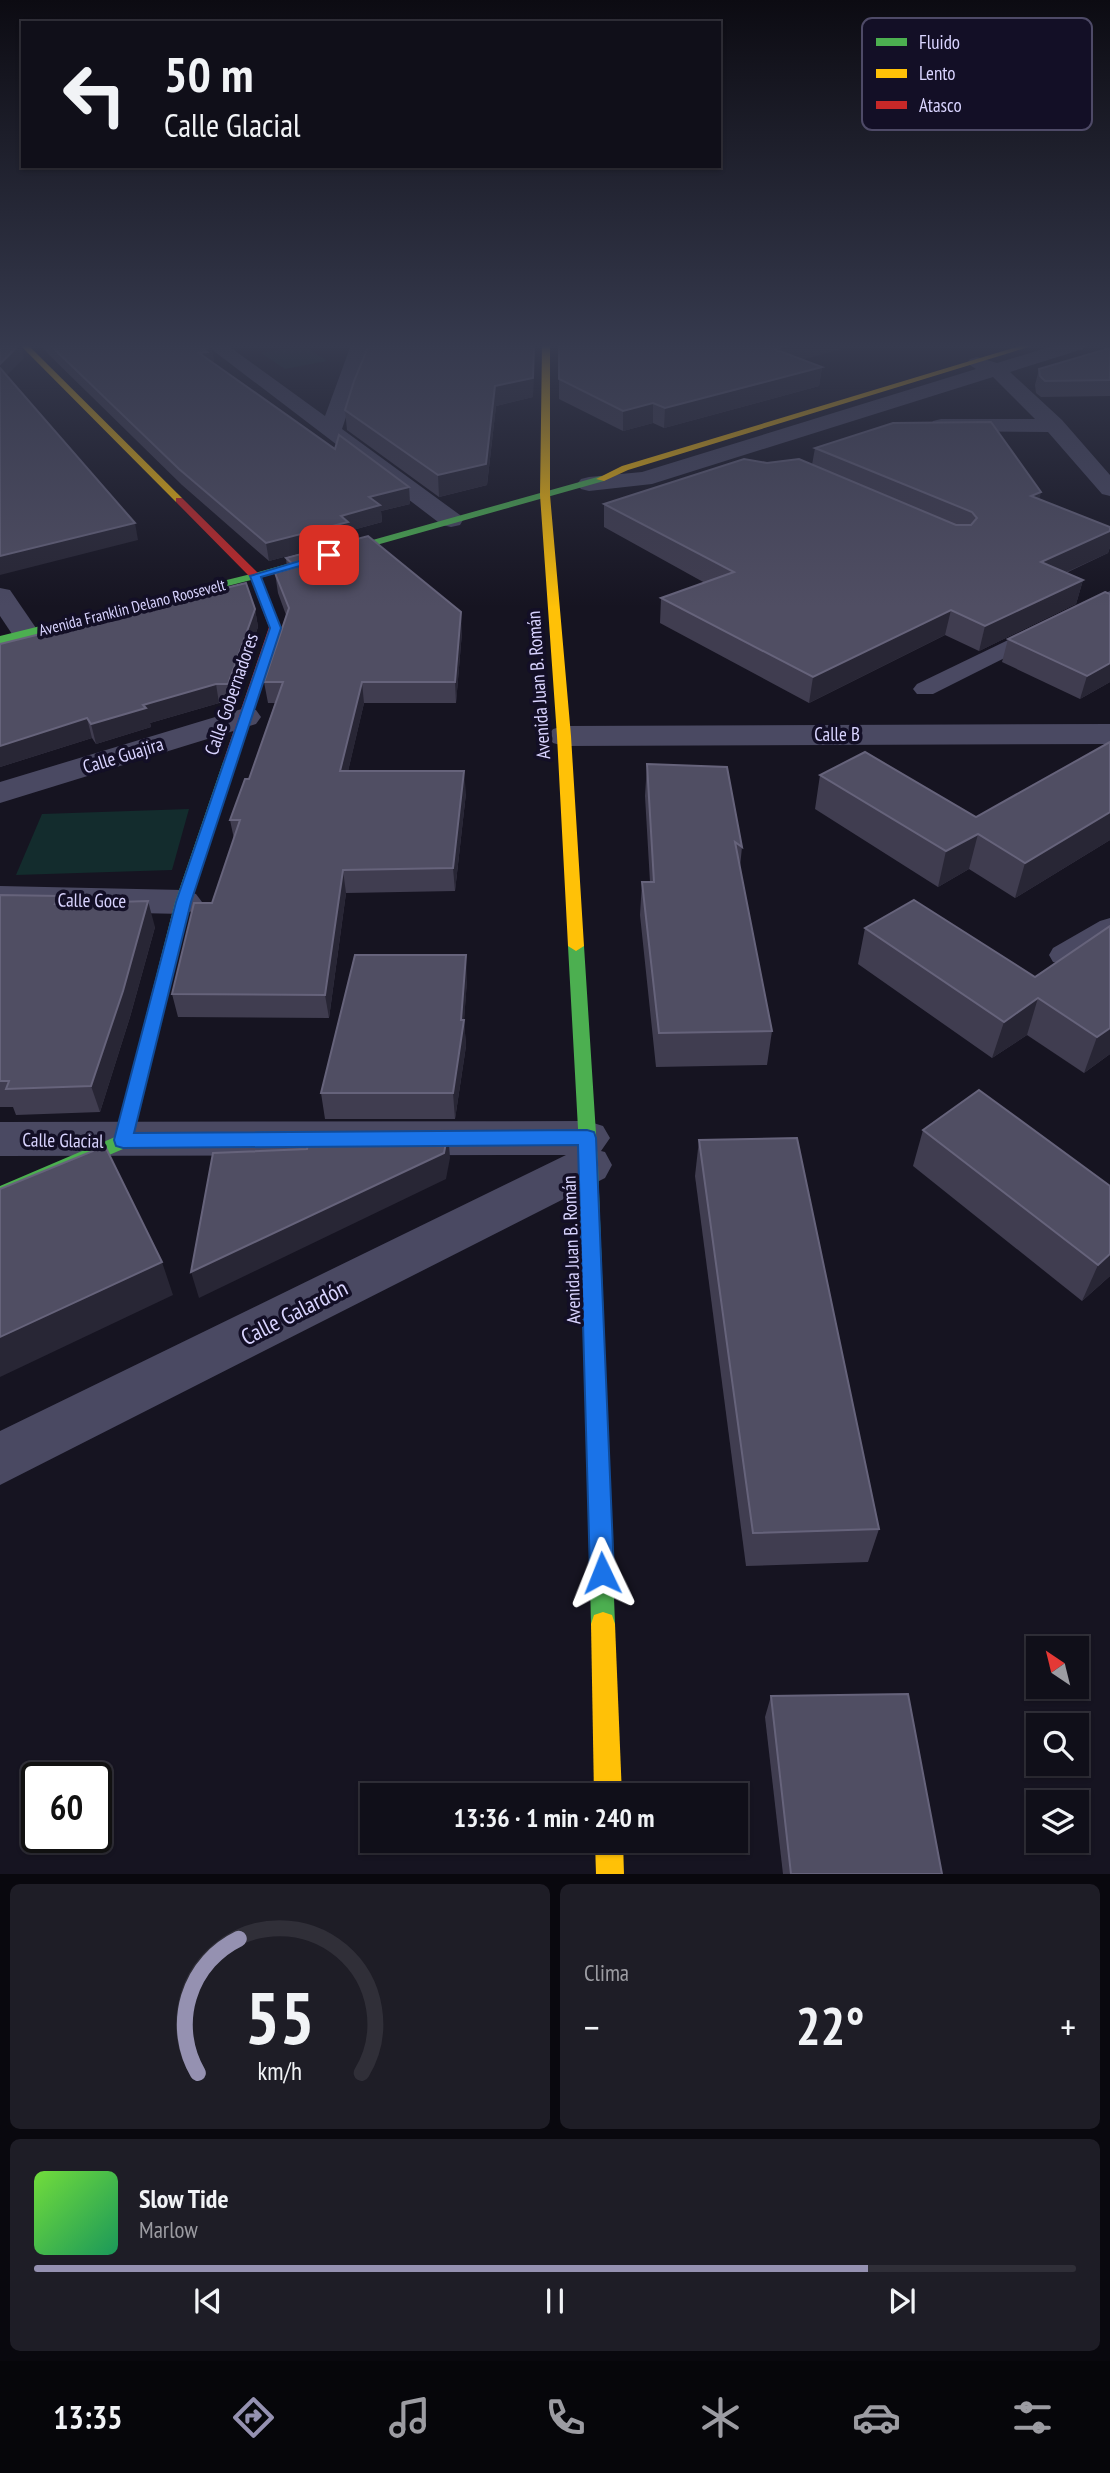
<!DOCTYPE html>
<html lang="es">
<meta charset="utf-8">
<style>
:root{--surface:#100f19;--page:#1e1d26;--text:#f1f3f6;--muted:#9c9ca2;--line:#302f38;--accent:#9591b1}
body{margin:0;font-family:"PT Sans Narrow",sans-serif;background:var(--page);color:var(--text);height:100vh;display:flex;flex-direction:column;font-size:26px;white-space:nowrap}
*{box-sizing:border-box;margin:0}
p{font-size:23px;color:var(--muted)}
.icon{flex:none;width:38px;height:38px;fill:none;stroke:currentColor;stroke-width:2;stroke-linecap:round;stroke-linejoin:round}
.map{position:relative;height:1874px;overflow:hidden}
.details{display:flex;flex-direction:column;gap:10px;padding:10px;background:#09080e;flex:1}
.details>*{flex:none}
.guide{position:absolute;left:21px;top:21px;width:700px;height:147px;border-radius:0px;box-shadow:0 2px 5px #0004,0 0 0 2px var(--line);background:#100f19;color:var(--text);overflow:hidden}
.needle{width:46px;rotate:325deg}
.buttons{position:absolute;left:1026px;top:1636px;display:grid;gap:14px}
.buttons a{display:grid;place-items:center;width:63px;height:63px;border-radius:0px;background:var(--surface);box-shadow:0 2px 5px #0004,0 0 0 2px var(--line);font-size:35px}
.speed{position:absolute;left:21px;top:1762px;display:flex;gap:14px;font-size:35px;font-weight:700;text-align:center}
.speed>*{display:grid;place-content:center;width:91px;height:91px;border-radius:50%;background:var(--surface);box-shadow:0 2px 5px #0004,0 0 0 2px var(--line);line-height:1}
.speed .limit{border:4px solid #111;border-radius:10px;background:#fff;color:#111}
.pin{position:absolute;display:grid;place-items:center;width:60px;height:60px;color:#fff;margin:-30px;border-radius:14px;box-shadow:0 4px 10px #0006}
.me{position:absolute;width:77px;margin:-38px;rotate:358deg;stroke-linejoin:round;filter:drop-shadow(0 0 5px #0008)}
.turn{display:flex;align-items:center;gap:24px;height:147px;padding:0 28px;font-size:32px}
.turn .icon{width:91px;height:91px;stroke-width:2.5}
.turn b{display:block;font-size:49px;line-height:60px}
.big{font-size:52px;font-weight:700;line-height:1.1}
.details .widget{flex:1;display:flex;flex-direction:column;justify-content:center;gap:10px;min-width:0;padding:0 24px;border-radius:10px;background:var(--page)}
.details .dial{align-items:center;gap:0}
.dial svg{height:182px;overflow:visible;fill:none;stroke:var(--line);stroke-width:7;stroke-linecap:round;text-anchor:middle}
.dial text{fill:var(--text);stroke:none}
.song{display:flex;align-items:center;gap:21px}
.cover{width:84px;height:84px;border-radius:10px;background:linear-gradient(135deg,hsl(100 70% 55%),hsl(150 70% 35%))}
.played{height:7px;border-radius:4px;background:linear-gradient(90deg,var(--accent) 80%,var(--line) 80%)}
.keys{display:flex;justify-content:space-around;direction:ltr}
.heat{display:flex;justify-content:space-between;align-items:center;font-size:38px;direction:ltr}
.details .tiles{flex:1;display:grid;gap:10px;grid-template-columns:1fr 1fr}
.widget:last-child{grid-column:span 2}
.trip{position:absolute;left:360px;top:1783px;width:388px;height:70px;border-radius:0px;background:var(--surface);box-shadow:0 2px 5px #0004,0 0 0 2px var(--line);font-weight:700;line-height:70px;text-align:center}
.dock{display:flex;height:112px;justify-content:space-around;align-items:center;background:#06060a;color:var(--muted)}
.dock .icon{width:49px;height:49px}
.dock .selected{color:var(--accent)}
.dock b{font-size:32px;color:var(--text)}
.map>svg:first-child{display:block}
</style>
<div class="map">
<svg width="1110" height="1875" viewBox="0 0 1110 1875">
<rect width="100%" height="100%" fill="#161421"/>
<g fill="#132c2d">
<polygon points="303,345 327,361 285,369 261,353"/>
<polygon points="189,809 172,870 16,875 42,814"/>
</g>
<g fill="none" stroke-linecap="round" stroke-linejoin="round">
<g fill="#4a4962" fill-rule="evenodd">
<polygon points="1110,591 1110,605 933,694 917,694 913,689 917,684"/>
<path d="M1110,918V941C1092,952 1075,968 1053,962L1049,955L1053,948L1100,921Z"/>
</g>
<g fill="#4a4962" fill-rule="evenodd">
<polygon points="206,345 227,345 325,416 351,345 370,345 342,429 460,515 463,520 460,525 451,527 442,525"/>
<polygon points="1056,345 1086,345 1083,349 1010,372 1062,420 1110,475 1110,496 1102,494 1048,432 933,431 930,426 933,421 941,419 1035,419 993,377 652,484 589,491 581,489 577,484 581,479 589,477 642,472 976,369 967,363 970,359 977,357 997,363"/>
<polygon points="0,588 10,590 36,628 40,634 36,640 26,643 16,640 0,616"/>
<polygon points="245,708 256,710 261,717 256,724 0,803 0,782"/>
<polygon points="1110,724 1110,744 564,746 553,743 548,736 553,729 564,726"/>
<polygon points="0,886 183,890 196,894 202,902 196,910 183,914 0,910"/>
<polygon points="587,1121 603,1126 610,1138 601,1151 605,1152 612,1165 605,1178 0,1485 0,1431 566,1155 0,1156 0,1122"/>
</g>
<g fill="#4caf50" fill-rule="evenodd">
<polygon points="601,476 606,479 604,481 259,578 0,644 0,636 251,574"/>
<polygon points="230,758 237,762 191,902 132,1141 130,1146 0,1202 0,1186 115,1137 175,902 223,762"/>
<polygon points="576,941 584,946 598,1165 615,1624 612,1633 603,1636 594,1633 591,1624 580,1165 568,946"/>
</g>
<g fill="#ffc107" fill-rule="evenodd">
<polygon points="20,345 28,345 182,498 182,502 176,502"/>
<polygon points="542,345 550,345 550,495 571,736 584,946 576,951 568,946 557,736 540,495"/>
<polygon points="1023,345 1035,345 628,470 604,481 596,479 622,466"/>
<polygon points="603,1612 612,1615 615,1624 622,1796 594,1796 591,1624 594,1615"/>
<polygon points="595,1841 623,1841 624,1875 596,1875"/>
</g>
<polygon fill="#c62828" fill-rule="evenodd" points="176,498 182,498 259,574 281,627 237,762 230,766 223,762 269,627 250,577 176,502"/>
</g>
<g fill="#403d50">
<polygon points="39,345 209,345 211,347 214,361 211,362 335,449 409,487 410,504 381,511 382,522 349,531 350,539 269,561 182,485"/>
<polygon points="534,345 533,397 496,406 487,485 439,497 347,430 345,410"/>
<polygon points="559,345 802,360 822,367 819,386 664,428 653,423 623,431 559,399"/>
<polygon points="1110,348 1110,396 1041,397 1036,393 1035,385 1039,369"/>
<polygon points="815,448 1039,500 1110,527 1110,547 1108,553 1066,573 1083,580 1076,604 979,651 945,635 809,703 660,623 661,598 705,583 604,527 604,504 767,463 812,465"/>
<polygon points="286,558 462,632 456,703 364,703 348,771 466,793 455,891 346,893 329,1018 178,1017 172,994 212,903 234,839 230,820 249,779 275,703 268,703 264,682 286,615 278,593 275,573 287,570"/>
<polygon points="255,609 258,627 231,703 219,703 150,723 151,727 96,744 92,738 0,767 0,644"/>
<polygon points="1008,639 1110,682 1080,699 1002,662"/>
<polygon points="1110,742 1110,840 1015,898 969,869 938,887 815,809 820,775 976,817"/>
<polygon points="647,764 742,847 740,867 772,1031 767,1065 656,1067 640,915 642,882 650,882 645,796"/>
<polygon points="0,895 61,903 155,927 130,1017 100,1112 16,1115 13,1107 0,1107"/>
<polygon points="1110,926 1110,1054 1084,1073 1027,1035 992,1058 858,964 865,928 1035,977"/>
<polygon points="467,980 464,1020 466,1046 455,1119 325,1119 321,1093"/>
<polygon points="923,1130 1110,1186 1110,1276 1082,1301 913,1166"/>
<polygon points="699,1140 879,1529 868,1562 746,1566 695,1176"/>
<polygon points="771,1696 942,1874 783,1874 765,1717"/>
</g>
<g fill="#282635">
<polygon points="19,345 21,345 24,358 2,380 0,373 0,364"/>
<polygon points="534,345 533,397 496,406 487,485 439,497 438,475 495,386"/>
<polygon points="790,345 856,345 772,368 774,349"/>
<polygon points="211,347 214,361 209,362 199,353 202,349"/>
<polygon points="822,367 819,386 664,428 665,408"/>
<polygon points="653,403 653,423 623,431 623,411"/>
<polygon points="409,487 410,504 381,511 382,522 349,531 350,539 269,561 266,543 341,516 369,497"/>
<polygon points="1041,492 1036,515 1031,496"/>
<polygon points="135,523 138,540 0,575 0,556"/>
<polygon points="1110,531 1110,547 1108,553 1034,587 1041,562"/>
<polygon points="1083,580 1076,604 979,651 985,626"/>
<polygon points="255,609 258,627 231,703 228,684"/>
<polygon points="951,610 945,635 809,703 813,677"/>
<polygon points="461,612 462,632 456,703 455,682"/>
<polygon points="1110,663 1110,682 1080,699 1087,676"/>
<polygon points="362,682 364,703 343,793 340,771"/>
<polygon points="216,684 219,703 150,723 151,727 96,744 91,724 143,705"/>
<polygon points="87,718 92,738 0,767 0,746"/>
<polygon points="464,771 466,793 455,891 453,868"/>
<polygon points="1110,812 1110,840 1015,898 1025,863"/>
<polygon points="978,834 969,869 938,887 946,851"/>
<polygon points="343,870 346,893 329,1018 325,995"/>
<polygon points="59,896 67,921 55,904"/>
<polygon points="148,901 155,927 130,1017 100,1112 91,1086"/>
<polygon points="466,955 467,980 464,1021 464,1020 466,1046 455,1119 453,1093 461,1020"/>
<polygon points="1038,998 1027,1035 992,1058 1004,1022"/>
<polygon points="1110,1028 1110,1054 1084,1073 1097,1037"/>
<polygon points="448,1132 450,1158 446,1179 199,1298 191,1272"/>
<polygon points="1110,1254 1110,1276 1082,1301 1098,1265"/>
<polygon points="162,1262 173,1295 0,1377 0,1337"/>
</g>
<g fill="#504e63" stroke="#66637b" stroke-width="2">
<polygon points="0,345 19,345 0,364"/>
<polygon points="50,345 209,345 211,347 202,349 207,352 199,353 335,449 339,435 409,487 369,497 380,505 341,516 348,522 266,543 179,469"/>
<polygon points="369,345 534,345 533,378 495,386 486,464 438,475 345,410 354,381"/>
<polygon points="559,345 790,345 774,349 822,367 665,408 653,403 623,411 559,379"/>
<polygon points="1110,348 1110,380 1045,381 1040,376 1039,369"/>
<polygon points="0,368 135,523 0,556"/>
<polygon points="991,422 1041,492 1031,496 1110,527 1110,531 1041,562 1083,580 985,626 951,610 813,677 661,598 734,572 604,504 744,459 767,463 799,459 956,525 971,525 977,518 972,512 815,448 893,423"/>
<polygon points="368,536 461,612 455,682 362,682 340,771 464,771 453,868 343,870 325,995 172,994 194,903 212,903 240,820 230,820 245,779 249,779 283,682 264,682 289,608 275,573 296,567 286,558"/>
<polygon points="246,583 255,609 228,684 216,684 143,705 146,708 91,724 87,718 0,746 0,644"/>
<polygon points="1105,592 1110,594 1110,663 1087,676 1008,639"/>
<polygon points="1110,742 1110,812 1025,863 978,834 946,851 820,775 865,752 976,817"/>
<polygon points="647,764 727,767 742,847 735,842 772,1031 659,1033 642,882 654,882"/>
<polygon points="0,895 59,896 55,904 148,901 123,991 91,1086 6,1089 9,1081 0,1081"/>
<polygon points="914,900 1035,977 1110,926 1110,1028 1097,1037 1038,998 1004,1022 865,928"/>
<polygon points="355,955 466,955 461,1020 464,1020 453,1093 321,1093"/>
<polygon points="979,1090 1110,1186 1110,1254 1098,1265 923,1130"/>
<polygon points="311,1132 448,1132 444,1153 191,1272 213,1153 307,1149"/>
<polygon points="797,1138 879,1529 753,1533 699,1140"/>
<polygon points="105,1146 162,1262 0,1337 0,1189"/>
<polygon points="908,1694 942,1874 791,1874 771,1696"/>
</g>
<linearGradient id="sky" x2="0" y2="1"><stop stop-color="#0c0b12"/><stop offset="0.57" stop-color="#363a4e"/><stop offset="1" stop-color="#363a4e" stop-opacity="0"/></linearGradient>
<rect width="1110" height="607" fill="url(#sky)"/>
<polygon fill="#1a73e8" stroke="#114b97" stroke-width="2" points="329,552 334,555 332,557 261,577 281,628 191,902 134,1133 587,1130 594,1132 596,1138 614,1573 611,1582 602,1586 593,1582 590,1573 578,1145 123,1148 116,1146 114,1140 176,902 270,628 250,576"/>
<g text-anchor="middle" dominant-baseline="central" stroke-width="7" stroke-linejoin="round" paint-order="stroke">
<g font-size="16" fill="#d9d4ff" stroke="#130f26">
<text transform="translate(132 607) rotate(-14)">Avenida Franklin Delano Roosevelt</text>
</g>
<g font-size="19" fill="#d9d4ff" stroke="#130f26">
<text transform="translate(538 685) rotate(-94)">Avenida Juan B. Román</text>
<text transform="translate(231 694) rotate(-71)">Calle Gobernadores</text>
<text x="837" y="734">Calle B</text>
<text transform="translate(123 755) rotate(-17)">Calle Guajira</text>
<text transform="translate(92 900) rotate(1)">Calle Goce</text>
<text transform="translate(63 1140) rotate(1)">Calle Glacial</text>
<text transform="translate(571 1250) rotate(-92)">Avenida Juan B. Román</text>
</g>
<g font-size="23" fill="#d9d4ff" stroke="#130f26">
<text transform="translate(294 1312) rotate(-27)">Calle Galardón</text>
</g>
</g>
<rect x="862" y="18" width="230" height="112" rx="10" fill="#130f26" stroke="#4e4a67" stroke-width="2"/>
<rect x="876" y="38" width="31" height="8" fill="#4caf50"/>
<rect x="876" y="69" width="31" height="9" fill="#ffc107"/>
<rect x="876" y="101" width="31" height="8" fill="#c62828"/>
<g font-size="19" fill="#d9d4ff">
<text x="919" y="49">Fluido</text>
<text x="919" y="80">Lento</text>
<text x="919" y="112">Atasco</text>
</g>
</svg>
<div class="buttons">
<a><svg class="needle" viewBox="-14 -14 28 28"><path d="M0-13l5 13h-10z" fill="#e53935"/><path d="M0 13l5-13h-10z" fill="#9c9ca2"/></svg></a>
<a><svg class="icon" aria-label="search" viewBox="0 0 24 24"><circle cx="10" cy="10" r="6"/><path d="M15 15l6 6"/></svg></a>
<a><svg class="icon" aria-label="layers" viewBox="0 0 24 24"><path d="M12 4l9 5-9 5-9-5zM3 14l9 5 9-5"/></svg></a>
</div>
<div class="speed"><div class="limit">60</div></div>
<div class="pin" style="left:329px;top:555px;background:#d93025"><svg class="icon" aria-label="arrive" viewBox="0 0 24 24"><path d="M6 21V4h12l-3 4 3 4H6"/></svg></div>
<svg class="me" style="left:602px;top:1573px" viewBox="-20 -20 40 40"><path d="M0-17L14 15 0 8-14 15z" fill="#1a73e8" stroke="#fff" stroke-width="4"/></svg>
<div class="trip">13:36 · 1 min · 240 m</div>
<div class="guide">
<div class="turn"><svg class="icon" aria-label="left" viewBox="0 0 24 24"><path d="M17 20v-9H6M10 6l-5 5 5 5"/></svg><div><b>50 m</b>Calle Glacial</div></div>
</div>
</div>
<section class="details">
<div class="tiles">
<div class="widget dial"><svg viewBox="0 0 100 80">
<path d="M14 69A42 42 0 1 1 86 69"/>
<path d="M14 69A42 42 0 0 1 32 10" stroke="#9591b1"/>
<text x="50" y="56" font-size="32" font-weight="700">55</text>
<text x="50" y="72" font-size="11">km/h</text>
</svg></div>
<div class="widget"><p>Clima</p>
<div class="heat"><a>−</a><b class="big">22°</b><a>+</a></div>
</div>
<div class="widget">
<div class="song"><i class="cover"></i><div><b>Slow Tide</b><p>Marlow</p></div></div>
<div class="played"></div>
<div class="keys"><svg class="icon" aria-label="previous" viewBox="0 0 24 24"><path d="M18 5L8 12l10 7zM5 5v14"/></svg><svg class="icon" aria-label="pause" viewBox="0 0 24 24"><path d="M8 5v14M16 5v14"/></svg><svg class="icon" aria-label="next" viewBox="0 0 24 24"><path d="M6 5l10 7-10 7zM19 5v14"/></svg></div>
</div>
</div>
</section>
<nav class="dock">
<b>13:35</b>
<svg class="icon selected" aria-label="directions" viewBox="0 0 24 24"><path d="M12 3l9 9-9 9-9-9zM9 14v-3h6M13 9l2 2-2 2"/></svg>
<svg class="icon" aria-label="music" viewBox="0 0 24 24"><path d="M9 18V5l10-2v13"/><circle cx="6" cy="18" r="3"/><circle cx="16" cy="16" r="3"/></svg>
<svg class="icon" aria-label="phone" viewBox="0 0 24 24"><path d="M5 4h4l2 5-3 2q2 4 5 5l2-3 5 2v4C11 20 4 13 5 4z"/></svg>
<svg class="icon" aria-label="climate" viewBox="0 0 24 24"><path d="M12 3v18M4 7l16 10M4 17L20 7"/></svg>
<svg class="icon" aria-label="car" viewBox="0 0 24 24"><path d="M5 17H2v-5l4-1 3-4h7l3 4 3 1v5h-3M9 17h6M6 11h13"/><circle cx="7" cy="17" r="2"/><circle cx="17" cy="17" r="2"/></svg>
<svg class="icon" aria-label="filters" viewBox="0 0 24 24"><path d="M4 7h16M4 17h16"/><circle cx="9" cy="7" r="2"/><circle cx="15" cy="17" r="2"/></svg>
</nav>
